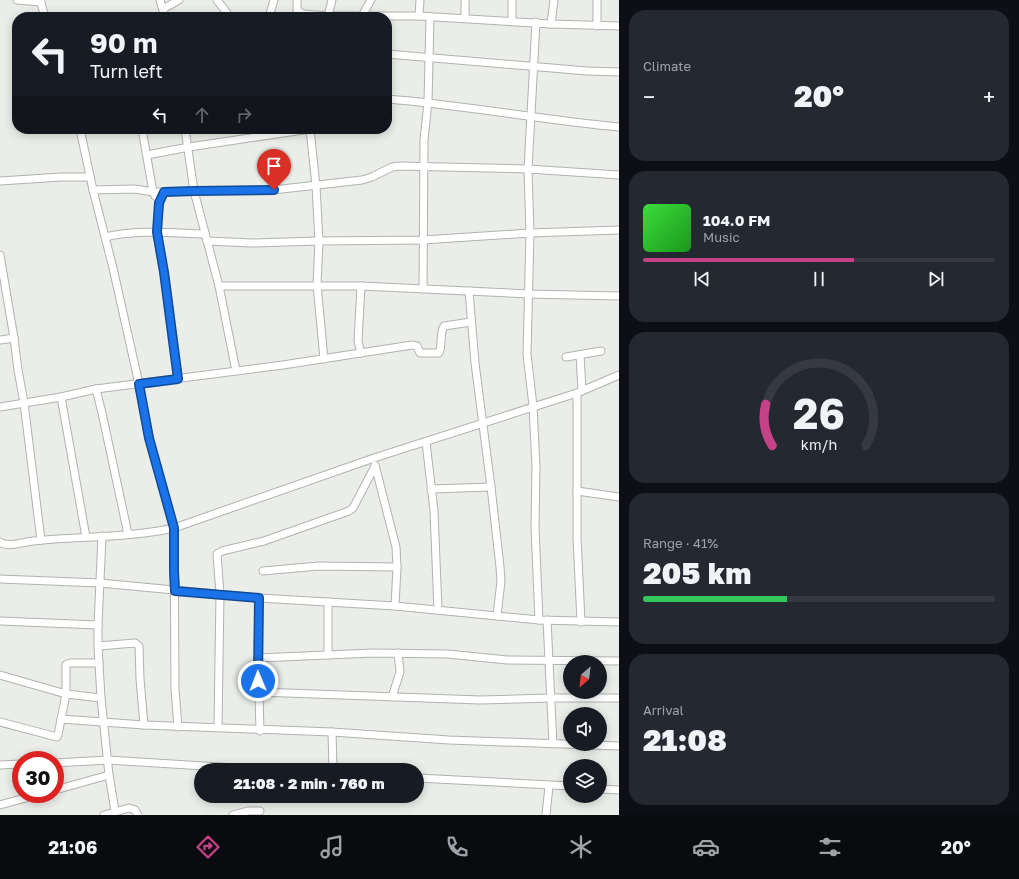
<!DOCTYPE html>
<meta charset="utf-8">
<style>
:root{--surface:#171b24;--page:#242831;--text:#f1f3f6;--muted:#9ea1a6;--line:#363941;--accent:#c54288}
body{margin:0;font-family:"Golos Text",sans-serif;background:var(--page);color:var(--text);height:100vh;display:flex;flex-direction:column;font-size:15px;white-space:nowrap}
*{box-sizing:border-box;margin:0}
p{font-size:13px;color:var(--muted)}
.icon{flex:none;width:22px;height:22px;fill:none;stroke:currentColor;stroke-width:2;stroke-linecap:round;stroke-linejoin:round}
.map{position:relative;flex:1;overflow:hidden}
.panel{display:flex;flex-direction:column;gap:10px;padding:10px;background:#0d0f14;width:400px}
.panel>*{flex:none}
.top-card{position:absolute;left:12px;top:12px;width:380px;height:122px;border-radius:16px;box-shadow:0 2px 10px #0003;background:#171b24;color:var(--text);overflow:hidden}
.needle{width:26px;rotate:208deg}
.tools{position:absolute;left:563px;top:655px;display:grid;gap:8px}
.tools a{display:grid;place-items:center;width:44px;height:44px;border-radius:50%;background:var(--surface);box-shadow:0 2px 10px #0003;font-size:20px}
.speed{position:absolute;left:12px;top:751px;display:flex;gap:8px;font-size:20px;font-weight:700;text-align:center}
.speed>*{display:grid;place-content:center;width:52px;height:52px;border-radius:50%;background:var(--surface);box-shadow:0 2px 10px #0003;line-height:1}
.speed .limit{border:6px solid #d22;background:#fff;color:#111}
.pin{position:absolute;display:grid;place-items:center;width:34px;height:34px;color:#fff;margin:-41px -17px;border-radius:50% 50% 50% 0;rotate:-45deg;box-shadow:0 0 4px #0007}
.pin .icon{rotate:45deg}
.me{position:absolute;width:44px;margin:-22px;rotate:359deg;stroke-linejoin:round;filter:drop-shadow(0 0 3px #0008)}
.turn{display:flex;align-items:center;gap:14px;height:84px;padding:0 12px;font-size:18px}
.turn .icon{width:52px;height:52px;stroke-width:2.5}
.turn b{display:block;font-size:28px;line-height:34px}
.lanes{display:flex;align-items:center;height:38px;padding:0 12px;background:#0003;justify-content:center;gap:20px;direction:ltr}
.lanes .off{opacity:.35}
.big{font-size:30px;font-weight:800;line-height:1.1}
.panel .tile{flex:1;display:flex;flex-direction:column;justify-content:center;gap:6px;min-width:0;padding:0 14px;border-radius:16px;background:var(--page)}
.panel .dial{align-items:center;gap:0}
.dial svg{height:104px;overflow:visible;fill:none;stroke:var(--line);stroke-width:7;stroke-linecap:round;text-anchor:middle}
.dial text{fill:var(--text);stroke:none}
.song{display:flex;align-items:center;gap:12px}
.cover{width:48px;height:48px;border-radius:6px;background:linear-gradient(135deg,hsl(120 70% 55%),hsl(120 70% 35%))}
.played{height:4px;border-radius:2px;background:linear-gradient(90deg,var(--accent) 60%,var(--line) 60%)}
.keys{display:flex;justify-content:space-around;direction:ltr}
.heat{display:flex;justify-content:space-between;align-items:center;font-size:22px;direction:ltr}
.charge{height:6px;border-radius:3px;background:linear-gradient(90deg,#34c759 41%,var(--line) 0)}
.trip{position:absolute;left:194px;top:763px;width:230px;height:40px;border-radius:20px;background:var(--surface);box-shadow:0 2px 10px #0003;font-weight:800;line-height:40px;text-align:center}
.dock{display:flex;height:64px;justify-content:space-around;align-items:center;background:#090b0e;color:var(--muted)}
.dock .icon{width:28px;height:28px}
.dock .on{color:var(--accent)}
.dock b{font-size:18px;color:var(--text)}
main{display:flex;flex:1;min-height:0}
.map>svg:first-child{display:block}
</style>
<main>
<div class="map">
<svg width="619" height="815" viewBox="0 0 619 815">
<rect width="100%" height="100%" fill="#eaede8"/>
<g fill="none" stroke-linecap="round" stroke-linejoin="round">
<g stroke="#b0b3ae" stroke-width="9">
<g id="street">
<polyline points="17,0 41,2"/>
<polyline points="40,0 45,17"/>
<polyline points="160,0 165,17"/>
<polyline points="217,0 227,13 227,17"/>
<polyline points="297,0 297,10 303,14 328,16 419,16 551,24 619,26"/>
<polyline points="465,0 465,18"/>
<polyline points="163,9 179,0"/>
<polyline points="328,16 332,0"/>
<polyline points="362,16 371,0"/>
<polyline points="419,16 420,0"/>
<polyline points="269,17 274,0"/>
<polyline points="512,20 512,0"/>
<polyline points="536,22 528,169 530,233 527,354 533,406 536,467 535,528 539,620"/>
<polyline points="551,24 554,0"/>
<polyline points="597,26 597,0"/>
<polyline points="387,54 587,71 619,72"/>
<path d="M387,99C465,105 541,120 619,127"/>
<polyline points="80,129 93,190 113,268 139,384 149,438 174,528 175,689 178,727"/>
<polyline points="142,129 153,192 155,196"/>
<polyline points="185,129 194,191 219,286 236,371"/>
<polyline points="310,129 316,186 319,241 317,285 324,359"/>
<polyline points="147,155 189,147 310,129"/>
<polyline points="0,181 61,177 90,177"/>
<polyline points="93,190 135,189 153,192 164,192 194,191 273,190 362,180 372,177 392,167 399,166 528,169 619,175"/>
<path d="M164,192C150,221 162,255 166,285C170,316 174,348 178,379"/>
<path d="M105,237C138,229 172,233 205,234"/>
<polyline points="207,241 252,243 319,241 423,240 530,233 619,230"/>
<polyline points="0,255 14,338 18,370 24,403 41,540"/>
<polyline points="219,286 361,286 529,294 619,296"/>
<polyline points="423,289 424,140 428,102 430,17"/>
<polyline points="469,291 475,363 491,487 500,567 501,581 497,616"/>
<polyline points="0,340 14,338"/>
<polyline points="361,353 358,341 361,286"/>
<polyline points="580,355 582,390"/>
<polyline points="566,357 601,351"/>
<path d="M96,389L283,365L412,345L417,346L420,353H439C443,345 439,334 444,326L471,322"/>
<polyline points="577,393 577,537 581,622"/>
<polyline points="61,397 86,537"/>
<polyline points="0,407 61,397 96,389 102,413 128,534"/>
<polyline points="426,442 434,511 438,610"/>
<polyline points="375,465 396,547 397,567 395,606"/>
<polyline points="431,489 491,487"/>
<polyline points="577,491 619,497"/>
<polyline points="102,536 98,625 98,646 101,698 109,775 115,811"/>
<path d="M0,542C7,548 23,542 33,541C80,536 128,538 174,528L374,458L577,393L619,375"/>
<polyline points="263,571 319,566 397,567"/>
<polyline points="0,579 100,583 259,598 395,606 539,620 619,622"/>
<polyline points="259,598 258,658 260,731"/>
<polyline points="328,602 328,655"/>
<polyline points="547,620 553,744"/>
<polyline points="0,621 98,625"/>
<polyline points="98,646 135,643 139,646 140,679 144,725"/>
<polyline points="258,658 373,653 448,654 507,660 619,661"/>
<polyline points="0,675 66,694 101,698"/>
<polyline points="259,692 480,700 551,698 619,698"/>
<polyline points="392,697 400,672 398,653"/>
<polyline points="61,719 144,725 332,732 449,740 619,746"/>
<polyline points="0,722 57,737 58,735 66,694 66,665 67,664 71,663 99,663"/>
<polyline points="218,727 220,594 217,554 222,551 264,541 349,511 353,508 375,466"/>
<polyline points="332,732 333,770"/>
<polyline points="55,763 108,760 268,770"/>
<polyline points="0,765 21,764"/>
<polyline points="417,778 570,786"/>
<polyline points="600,789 619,790"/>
<polyline points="55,790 109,775"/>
<polyline points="0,805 40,794"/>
<polyline points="104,815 129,808 135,810 138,815"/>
<polyline points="233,815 248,811 260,811"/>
<polyline points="546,815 549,786"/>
</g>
</g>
<use href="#street" stroke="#fff" stroke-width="7"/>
</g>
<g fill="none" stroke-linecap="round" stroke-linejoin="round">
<g stroke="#114b97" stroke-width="10">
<polyline id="route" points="258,681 259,598 175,591 174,571 174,528 149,438 139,384 178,379 164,272 157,232 159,203 164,192 194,191 274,190"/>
</g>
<use href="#route" stroke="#1a73e8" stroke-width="7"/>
</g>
</svg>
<div class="tools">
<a><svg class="needle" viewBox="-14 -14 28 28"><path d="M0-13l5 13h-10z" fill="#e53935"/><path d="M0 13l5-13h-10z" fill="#9ea1a6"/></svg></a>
<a><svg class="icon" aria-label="sound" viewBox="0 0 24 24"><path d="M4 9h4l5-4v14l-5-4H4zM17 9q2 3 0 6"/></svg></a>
<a><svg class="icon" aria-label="layers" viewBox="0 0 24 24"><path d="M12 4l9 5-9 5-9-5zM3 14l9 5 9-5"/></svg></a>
</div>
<div class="speed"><div class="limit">30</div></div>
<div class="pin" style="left:274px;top:190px;background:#d93025"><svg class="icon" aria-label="arrive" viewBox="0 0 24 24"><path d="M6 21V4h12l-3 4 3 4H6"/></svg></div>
<svg class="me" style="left:258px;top:681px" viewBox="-20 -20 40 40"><circle r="17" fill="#1a73e8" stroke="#fff" stroke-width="3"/><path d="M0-11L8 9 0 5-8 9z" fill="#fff"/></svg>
<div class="trip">21:08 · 2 min · 760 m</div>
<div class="top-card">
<div class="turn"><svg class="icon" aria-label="left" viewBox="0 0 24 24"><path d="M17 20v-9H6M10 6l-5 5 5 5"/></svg><div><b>90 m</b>Turn left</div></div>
<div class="lanes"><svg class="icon" aria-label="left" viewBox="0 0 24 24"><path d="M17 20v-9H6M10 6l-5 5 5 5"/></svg><svg class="icon off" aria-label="ahead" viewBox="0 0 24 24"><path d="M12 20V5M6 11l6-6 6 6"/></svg><svg class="icon off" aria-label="right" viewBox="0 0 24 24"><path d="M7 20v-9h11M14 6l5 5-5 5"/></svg></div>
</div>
</div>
<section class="panel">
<div class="tile"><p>Climate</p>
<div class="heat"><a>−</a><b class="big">20°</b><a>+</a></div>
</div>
<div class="tile">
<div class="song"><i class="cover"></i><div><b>104.0 FM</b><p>Music</p></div></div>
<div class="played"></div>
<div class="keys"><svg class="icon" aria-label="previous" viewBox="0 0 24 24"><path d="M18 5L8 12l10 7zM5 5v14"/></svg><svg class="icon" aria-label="pause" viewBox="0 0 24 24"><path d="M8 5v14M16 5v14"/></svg><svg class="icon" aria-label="next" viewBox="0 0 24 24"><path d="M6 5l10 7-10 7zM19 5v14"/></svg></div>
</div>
<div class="tile dial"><svg viewBox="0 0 100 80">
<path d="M14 69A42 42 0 1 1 86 69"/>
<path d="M14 69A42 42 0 0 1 9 37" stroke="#c54288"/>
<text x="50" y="56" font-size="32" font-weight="700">26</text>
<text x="50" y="72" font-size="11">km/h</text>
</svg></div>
<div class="tile"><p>Range · 41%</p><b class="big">205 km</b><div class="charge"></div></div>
<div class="tile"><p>Arrival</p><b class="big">21:08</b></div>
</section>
</main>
<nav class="dock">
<b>21:06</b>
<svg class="icon on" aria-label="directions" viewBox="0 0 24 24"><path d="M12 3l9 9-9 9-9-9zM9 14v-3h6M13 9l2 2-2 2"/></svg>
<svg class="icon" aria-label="music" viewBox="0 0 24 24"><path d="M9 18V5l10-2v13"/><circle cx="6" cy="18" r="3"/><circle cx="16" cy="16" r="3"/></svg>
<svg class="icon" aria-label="phone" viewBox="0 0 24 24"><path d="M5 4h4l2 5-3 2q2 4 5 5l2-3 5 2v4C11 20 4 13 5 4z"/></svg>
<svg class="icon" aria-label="climate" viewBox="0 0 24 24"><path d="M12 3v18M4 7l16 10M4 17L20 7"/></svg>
<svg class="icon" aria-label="car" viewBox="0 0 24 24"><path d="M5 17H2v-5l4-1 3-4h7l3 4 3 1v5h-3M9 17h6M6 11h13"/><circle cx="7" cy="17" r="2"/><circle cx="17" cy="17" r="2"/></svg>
<svg class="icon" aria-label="filters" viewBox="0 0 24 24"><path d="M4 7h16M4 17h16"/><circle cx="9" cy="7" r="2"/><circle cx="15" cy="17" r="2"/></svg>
<b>20°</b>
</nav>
